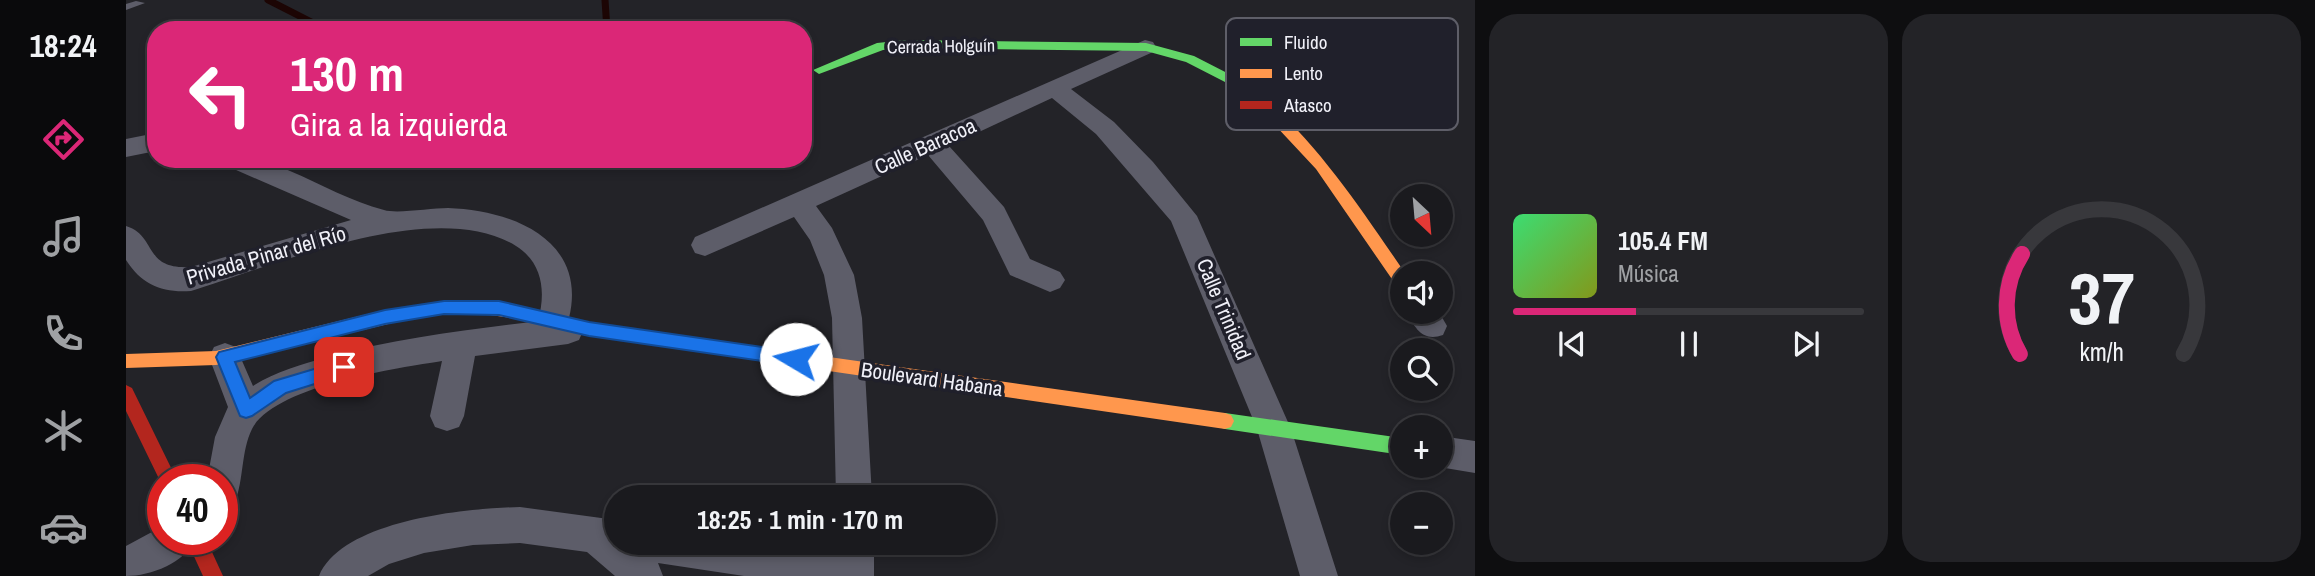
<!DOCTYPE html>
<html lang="es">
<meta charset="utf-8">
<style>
:root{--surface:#1a1a1e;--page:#232327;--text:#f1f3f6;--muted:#9fa1a4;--line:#38383c;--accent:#db2777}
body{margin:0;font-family:"Archivo Narrow",sans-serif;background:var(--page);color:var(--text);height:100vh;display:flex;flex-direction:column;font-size:26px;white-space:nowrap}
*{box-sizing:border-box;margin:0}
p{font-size:23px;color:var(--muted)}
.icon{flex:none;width:38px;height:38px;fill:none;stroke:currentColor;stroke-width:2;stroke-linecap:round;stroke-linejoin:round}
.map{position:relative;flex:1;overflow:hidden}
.sheet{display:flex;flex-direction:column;gap:14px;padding:14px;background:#0e0e10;width:840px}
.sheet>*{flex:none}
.top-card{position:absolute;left:21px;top:21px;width:665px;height:147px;border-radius:28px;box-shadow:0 4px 10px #0003,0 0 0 2px var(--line);background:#db2777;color:#fff;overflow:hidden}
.needle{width:46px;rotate:154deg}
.fabs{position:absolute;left:1264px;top:184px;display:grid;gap:14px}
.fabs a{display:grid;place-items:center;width:63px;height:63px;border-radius:50%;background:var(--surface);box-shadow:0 4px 10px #0003,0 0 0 2px var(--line);font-size:35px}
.speed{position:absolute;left:21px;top:464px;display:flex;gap:14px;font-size:35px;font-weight:700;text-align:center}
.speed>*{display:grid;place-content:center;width:91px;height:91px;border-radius:50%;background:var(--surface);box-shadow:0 4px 10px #0003,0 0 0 2px var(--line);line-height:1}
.speed .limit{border:10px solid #d22;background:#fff;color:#111}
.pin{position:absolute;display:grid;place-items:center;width:60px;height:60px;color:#fff;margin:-30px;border-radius:14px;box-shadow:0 4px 10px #0006}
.me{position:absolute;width:77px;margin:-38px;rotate:278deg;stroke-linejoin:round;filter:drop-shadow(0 0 5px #0008)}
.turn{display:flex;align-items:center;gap:24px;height:147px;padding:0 28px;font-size:32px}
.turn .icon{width:91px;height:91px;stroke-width:2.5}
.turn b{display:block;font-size:49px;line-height:60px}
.sheet .tile{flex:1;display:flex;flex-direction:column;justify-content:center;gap:10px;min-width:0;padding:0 24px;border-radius:28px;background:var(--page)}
.sheet .dial{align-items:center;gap:0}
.dial svg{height:182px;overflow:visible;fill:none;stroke:var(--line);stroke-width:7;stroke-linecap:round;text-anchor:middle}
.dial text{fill:var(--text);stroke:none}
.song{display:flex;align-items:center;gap:21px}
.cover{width:84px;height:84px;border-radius:10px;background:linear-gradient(135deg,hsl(140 70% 55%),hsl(70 70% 35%))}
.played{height:7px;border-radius:4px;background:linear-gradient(90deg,var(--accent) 35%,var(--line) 35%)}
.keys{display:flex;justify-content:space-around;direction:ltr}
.sheet .tiles{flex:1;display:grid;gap:14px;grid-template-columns:repeat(2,1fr)}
.trip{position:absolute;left:478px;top:485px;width:392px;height:70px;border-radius:35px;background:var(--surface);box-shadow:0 4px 10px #0003,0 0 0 2px var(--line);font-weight:700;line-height:70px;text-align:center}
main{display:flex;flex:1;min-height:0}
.menu{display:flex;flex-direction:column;width:126px;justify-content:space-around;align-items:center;background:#0a0a0c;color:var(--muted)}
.menu .icon{width:49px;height:49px}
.menu .selected{color:var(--accent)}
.menu b{font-size:32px;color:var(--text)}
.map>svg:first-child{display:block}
</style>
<main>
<nav class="menu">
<b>18:24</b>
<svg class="icon selected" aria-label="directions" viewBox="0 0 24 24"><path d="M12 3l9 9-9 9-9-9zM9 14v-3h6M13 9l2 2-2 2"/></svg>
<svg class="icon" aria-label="music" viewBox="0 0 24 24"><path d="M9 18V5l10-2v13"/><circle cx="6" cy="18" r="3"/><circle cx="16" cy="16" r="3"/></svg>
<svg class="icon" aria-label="phone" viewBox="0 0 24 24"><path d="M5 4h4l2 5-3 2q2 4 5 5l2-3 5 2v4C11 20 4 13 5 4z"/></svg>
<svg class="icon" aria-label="climate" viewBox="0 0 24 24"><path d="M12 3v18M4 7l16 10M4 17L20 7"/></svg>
<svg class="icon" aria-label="car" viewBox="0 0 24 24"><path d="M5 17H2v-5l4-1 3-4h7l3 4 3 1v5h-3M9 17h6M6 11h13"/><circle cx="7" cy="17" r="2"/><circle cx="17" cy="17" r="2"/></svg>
</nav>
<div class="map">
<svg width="1349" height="576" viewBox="0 0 1349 576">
<rect width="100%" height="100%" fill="#232328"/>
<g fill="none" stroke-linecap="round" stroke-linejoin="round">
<g stroke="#1c0504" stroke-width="7">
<polyline points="142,0 201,30"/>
<polyline points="479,0 481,30"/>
</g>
<polygon fill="#5d5d69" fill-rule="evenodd" points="10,1 19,3 0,10 0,4"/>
<g fill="#5d5d69" fill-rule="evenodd">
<polygon points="1019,40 1027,42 1030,47 1027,52 945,89 988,122 1027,162 1071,216 1165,429 1212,576 1174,576 1131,429 1045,221 970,134 926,98 823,146 878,207 904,259 934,272 939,280 934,288 924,292 884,275 857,220 802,155 690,206 706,228 728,275 736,318 746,497 710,497 706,318 698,275 684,240 668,217 579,256 569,253 565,245 569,237"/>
<polygon points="30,133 30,151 0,157 0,139"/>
<path d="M97,159C109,159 123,157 135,159C144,161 155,167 164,171C195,184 226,202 258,210C271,214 305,208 322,208C386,210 462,240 443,318L453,322L457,331L453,340L442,344L349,356L338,416L333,427L321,431L309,427L304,416L316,361C272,368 148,386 126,429C115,451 118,479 109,502L96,507V480H81L89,437L102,407L83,357L88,347L99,343L110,347L127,386C148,372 177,364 201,357C271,338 341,330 412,321C420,292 417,263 390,246C308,196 150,265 65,291C36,293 16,285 0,260V226C32,236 16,270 65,267L225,220L101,166Z"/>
<path d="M1281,312H1313L1321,326L1317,335C1297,342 1289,329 1281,312Z"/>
<polygon points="1314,436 1349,441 1349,473 1307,466 1314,466"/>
<path d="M394,507L490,520V542H645L710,552V542H748V576H618L532,563L537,576H489L461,552L394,543L347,545L298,553L263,564L242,576H193C216,520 341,508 394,507Z"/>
<path d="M37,526V539H69C59,563 25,576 0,576V546Z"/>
</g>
<g fill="#63d668" fill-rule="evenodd">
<polygon points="780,40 1020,43 1068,56 1107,76 1143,104 1142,107 1132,107 1099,82 1060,62 1020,51 780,48 757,50 693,74 687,70 751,43"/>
<polygon points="1099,413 1276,438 1276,455 1099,429 1093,427 1090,421 1093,415"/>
</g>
<g fill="#ff974d" fill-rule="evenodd">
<path d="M1137,100L1142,101C1197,151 1237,212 1279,273H1276V287L1270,285L1190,169L1132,107V101Z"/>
<path d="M320,301C346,301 373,299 398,307L400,312L398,317L392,319L357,314H320L283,319L90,365L0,368V354L90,351L246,313Z"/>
<polygon points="696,356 1099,413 1105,415 1108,421 1105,427 1099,429 696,370 690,368 688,363 690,358"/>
</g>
<g fill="#b3261e" fill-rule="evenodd">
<polygon points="392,305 463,322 696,356 702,358 704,363 702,368 696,370 463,336 386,317 384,312 386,307"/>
<polygon points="0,385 6,388 51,480 37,480 37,487 0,411"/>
<polygon points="60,539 80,539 97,576 77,576"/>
</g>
</g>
<polygon fill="#1a73e8" stroke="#114b97" stroke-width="2" points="318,301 373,301 463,322 670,352 676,354 679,359 676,364 670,366 463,336 373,315 318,314 259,324 109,362 124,398 148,381 218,360 224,362 226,367 224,373 160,393 126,416 120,418 114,416 90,357 93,352 259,310"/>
<g text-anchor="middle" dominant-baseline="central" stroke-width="7" stroke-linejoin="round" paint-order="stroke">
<g font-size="18" fill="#f0f0f8" stroke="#20202b">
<text transform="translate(815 46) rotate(-1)">Cerrada Holguín</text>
</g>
<g font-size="21" fill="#f0f0f8" stroke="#20202b">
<text transform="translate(799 146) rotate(-24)">Calle Baracoa</text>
<text transform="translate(140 255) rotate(-16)">Privada Pinar del Río</text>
<text transform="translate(1098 309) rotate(67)">Calle Trinidad</text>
<text transform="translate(806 379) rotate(8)">Boulevard Habana</text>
</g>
</g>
<rect x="1100" y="18" width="232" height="112" rx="10" fill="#20202b" stroke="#5e5e68" stroke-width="2"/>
<rect x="1114" y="38" width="32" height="8" fill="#63d668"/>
<rect x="1114" y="69" width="32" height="9" fill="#ff974d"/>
<rect x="1114" y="101" width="32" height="8" fill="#b3261e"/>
<g font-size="19" fill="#f0f0f8">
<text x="1158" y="49">Fluido</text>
<text x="1158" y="80">Lento</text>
<text x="1158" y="112">Atasco</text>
</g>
</svg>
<div class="fabs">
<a><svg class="needle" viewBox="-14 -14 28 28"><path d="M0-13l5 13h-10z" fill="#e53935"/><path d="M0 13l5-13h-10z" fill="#9fa1a4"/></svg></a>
<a><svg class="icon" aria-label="sound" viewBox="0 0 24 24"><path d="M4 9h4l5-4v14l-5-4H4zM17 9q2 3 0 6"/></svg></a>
<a><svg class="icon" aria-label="search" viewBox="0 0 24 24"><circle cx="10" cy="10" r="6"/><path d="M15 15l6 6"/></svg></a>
<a>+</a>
<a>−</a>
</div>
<div class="speed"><div class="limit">40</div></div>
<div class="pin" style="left:218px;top:367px;background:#d93025"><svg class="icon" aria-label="arrive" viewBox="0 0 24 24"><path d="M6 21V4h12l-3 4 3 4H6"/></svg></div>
<svg class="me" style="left:670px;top:359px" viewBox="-20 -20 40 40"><circle r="19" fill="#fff"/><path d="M0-13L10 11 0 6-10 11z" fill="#1a73e8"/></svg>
<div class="trip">18:25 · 1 min · 170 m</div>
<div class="top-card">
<div class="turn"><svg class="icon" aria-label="left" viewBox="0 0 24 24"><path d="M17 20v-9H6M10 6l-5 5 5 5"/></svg><div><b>130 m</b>Gira a la izquierda</div></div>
</div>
</div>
<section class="sheet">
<div class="tiles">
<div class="tile">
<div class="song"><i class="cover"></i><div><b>105.4 FM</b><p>Música</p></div></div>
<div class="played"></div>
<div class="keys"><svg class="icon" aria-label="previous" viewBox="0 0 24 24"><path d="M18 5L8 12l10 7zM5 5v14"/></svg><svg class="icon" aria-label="pause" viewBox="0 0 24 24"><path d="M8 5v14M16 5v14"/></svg><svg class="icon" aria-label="next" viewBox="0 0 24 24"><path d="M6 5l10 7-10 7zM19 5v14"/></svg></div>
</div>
<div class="tile dial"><svg viewBox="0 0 100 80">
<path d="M14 69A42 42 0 1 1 86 69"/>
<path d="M14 69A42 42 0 0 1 15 25" stroke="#db2777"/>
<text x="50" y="56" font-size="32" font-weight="700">37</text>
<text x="50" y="72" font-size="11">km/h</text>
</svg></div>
</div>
</section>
</main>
